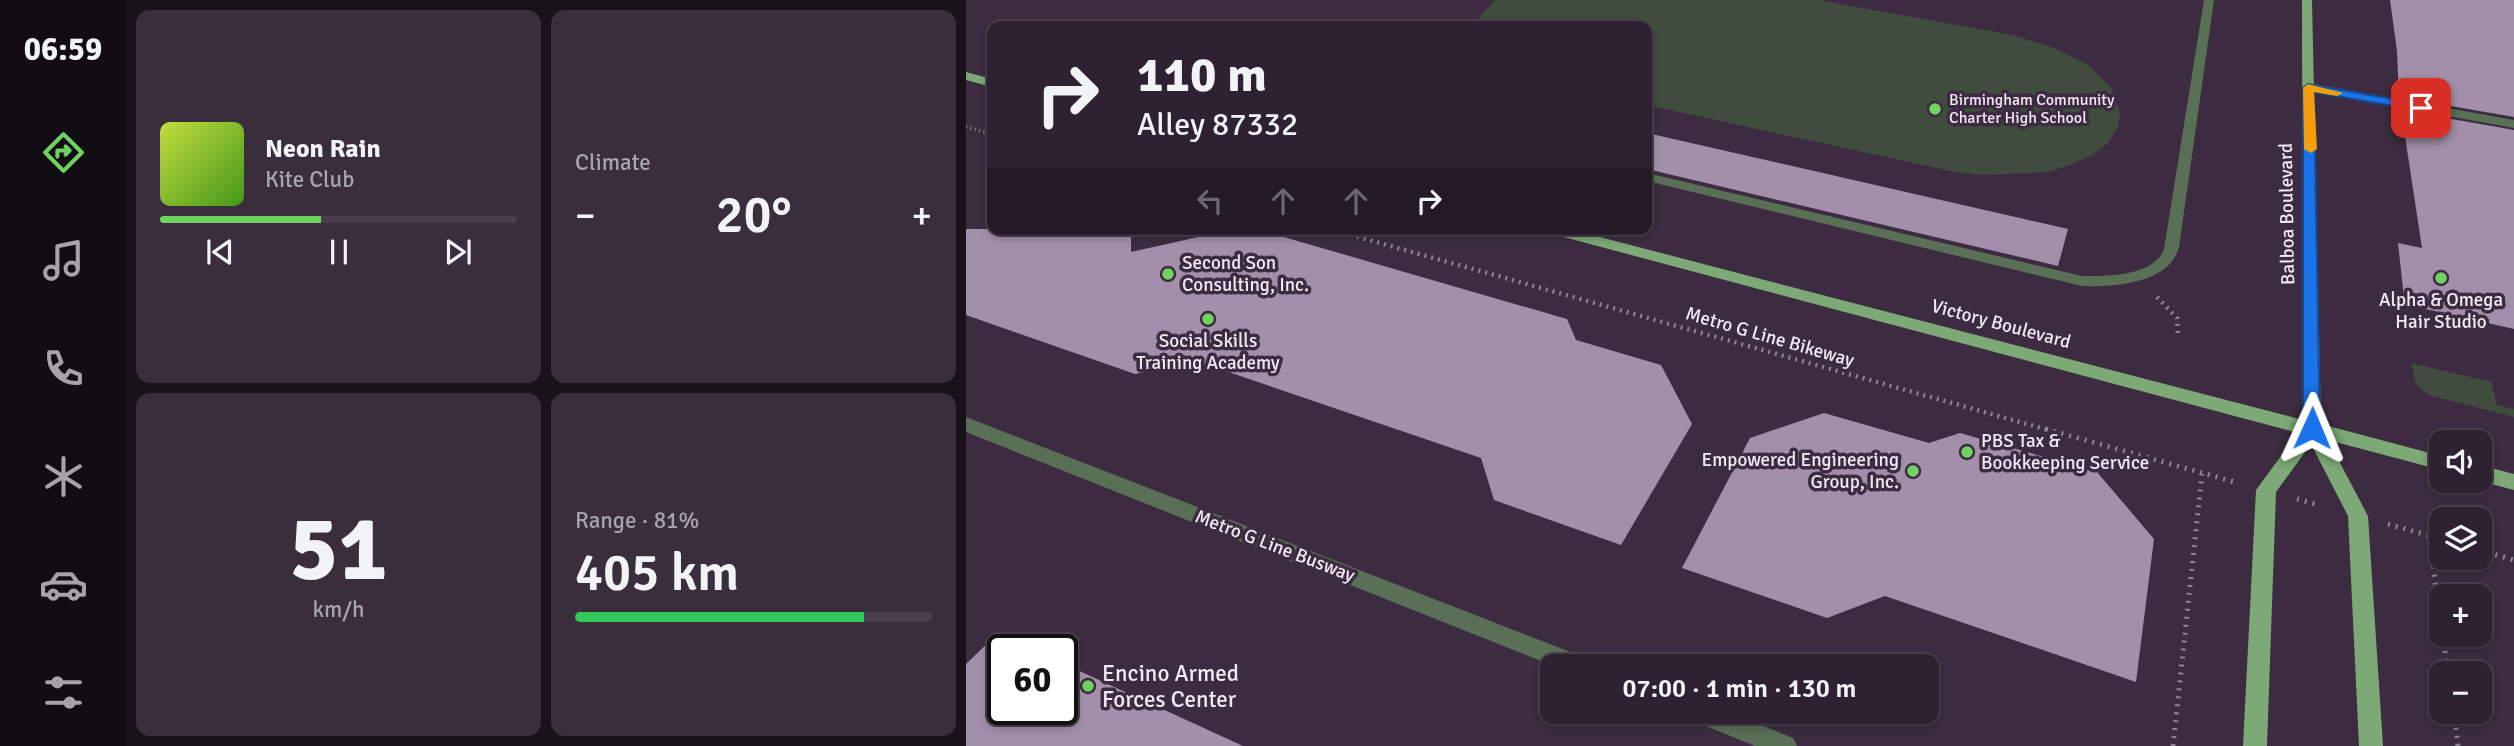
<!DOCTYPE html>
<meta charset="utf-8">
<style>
:root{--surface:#2e2131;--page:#3a2e3d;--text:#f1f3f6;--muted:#a7a3ab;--line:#493e4d;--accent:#6fd360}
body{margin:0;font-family:Signika,sans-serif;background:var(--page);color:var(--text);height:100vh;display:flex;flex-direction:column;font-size:26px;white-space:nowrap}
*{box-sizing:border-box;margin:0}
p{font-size:23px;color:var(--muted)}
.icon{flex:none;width:38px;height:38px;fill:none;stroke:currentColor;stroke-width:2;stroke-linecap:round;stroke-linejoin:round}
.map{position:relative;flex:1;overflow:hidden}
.drawer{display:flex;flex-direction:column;gap:10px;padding:10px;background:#19121b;width:840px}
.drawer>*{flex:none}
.banner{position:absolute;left:21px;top:21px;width:665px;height:214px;border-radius:14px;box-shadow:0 4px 10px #0003,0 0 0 2px var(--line);background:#2e2131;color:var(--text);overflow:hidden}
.buttons{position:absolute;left:1463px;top:430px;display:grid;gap:14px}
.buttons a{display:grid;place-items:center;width:63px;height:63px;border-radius:14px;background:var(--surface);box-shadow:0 4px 10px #0003,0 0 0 2px var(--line);font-size:35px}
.speed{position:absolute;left:21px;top:634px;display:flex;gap:14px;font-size:35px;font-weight:700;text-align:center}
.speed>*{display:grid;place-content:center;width:91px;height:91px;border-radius:50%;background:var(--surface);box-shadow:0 4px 10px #0003,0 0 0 2px var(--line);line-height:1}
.speed .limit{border:4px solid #111;border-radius:10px;background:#fff;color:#111}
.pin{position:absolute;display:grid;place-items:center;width:60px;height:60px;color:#fff;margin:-30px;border-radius:14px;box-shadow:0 4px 10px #0006}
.me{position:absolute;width:77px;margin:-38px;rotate:1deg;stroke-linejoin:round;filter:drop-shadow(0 0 5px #0008)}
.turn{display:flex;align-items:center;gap:24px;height:147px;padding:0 35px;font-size:32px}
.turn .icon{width:91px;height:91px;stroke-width:2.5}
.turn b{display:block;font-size:49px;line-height:60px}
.lanes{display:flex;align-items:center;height:66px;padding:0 35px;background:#0003;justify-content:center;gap:35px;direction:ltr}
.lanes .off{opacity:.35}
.big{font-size:52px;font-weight:600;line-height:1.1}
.drawer .widget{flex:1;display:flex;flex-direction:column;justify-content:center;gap:10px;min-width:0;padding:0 24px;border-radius:14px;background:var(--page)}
.drawer .dial{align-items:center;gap:0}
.dial b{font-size:91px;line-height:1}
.song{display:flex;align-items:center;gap:21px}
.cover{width:84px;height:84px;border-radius:10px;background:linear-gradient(135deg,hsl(70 70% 55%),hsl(100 70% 35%))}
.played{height:7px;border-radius:4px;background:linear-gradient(90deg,var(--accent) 45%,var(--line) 45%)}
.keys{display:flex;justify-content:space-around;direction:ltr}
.heat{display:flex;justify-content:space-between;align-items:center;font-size:38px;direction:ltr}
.charge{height:10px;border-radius:5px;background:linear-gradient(90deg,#34c759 81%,var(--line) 0)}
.drawer .tiles{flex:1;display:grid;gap:10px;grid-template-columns:repeat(2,1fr)}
.trip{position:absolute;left:574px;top:654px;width:399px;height:70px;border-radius:14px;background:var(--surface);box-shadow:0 4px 10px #0003,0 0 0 2px var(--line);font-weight:600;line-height:70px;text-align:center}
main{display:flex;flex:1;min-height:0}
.dock{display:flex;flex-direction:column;width:126px;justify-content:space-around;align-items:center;background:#120d14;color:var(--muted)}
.dock .icon{width:49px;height:49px}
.dock .on{color:var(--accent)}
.dock b{font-size:32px;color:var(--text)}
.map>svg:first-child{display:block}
</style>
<main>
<nav class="dock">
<b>06:59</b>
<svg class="icon on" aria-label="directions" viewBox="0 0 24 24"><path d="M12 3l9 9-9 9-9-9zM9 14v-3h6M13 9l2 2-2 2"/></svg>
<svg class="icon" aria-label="music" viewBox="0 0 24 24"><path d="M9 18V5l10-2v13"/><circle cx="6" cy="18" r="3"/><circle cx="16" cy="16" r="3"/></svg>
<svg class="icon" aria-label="phone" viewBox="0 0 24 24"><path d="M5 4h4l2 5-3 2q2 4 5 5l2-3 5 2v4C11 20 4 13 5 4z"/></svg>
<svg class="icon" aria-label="climate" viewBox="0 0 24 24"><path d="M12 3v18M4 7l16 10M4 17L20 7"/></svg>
<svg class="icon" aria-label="car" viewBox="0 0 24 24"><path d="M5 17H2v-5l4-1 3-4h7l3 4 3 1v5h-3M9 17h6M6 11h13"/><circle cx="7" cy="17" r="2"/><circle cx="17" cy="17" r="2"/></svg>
<svg class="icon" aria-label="filters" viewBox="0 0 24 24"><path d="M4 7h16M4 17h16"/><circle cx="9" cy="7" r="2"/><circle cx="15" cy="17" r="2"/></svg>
</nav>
<section class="drawer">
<div class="tiles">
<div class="widget">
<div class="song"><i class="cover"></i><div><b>Neon Rain</b><p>Kite Club</p></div></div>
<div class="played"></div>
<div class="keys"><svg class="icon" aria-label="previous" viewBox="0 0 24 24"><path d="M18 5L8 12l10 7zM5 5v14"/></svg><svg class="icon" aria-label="pause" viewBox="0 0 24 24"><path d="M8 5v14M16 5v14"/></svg><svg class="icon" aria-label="next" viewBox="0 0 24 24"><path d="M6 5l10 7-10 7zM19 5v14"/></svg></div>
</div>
<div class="widget"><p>Climate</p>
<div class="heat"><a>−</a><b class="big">20°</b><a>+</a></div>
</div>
<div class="widget dial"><b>51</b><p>km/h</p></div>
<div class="widget"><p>Range · 81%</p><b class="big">405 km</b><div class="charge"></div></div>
</div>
</section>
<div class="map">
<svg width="1548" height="746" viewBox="0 0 1548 746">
<rect width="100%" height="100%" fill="#3d2c41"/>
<g fill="#404d3e">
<polygon points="529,0 852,0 1047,35 1088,48 1122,65 1146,89 1154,114 1152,127 1142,143 1126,155 1104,165 1082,172 1016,175 989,172 681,105 681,26 510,26 512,19"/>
<polygon points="1445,363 1525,382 1531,405 1548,409 1548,417 1463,395 1450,384"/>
</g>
<g fill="#a38fa9">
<polygon points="1424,0 1548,0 1548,117 1433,97 1431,51"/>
<polygon points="1435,110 1548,130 1548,329 1442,305 1441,298 1438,298 1432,243 1456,248"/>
<polygon points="681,133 1102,229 1092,266 681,169"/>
<polygon points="0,229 165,229 165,252 268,229 290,229 601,319 610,340 695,365 726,424 655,545 528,500 515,458 230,361 169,374 0,315"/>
<polygon points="858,413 963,443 994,433 1131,472 1188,539 1170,682 919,596 861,618 716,568 784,438"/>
<polygon points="32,633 67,649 37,649 37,709 96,709 96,663 277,746 0,746 0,664"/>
</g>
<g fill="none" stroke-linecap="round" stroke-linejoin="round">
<polyline stroke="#918294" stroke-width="3.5" stroke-dasharray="1 3.5" stroke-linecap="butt" points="0,127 26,134"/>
<g stroke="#918294" stroke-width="4.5" stroke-dasharray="2 5" stroke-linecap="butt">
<polyline points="364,229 1086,431"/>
<polyline points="1191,297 1211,318 1212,337"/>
</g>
<g stroke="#918294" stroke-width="5" stroke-dasharray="2 6" stroke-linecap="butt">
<polyline points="1080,429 1272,483"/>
<polyline points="1331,499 1353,505"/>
<polyline points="1422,524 1475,539"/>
<polyline points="1463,535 1475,624"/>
<polyline points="1514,550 1548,560"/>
<polyline points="1477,635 1482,674"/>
<polyline points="1488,712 1492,746"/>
<polyline points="1207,746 1236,474"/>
</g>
<g fill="#596f56" fill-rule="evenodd">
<path d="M1238,0H1248L1213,247C1204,284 1147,287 1116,286L681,181V173L1116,276C1139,276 1188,277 1198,249Z"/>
<polygon points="1342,83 1548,120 1548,128 1338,90 1336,87"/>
<polygon points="0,417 625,660 628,667 590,667 0,432"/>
<polygon points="721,712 763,712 827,738 831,746 789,746 725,720"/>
</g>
<g fill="#7ca975" fill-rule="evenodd">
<polygon points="1336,0 1346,0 1355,424 1475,456 1475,470 1362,440 1402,516 1417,746 1393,746 1382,516 1345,444 1310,492 1301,746 1277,746 1290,490 1332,433 579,232 577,229 603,229 1337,420"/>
<polygon points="0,72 26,79 26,87 0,80"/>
<polygon points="1514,465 1548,474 1548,490 1514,481"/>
</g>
</g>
<polygon fill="#1a73e8" stroke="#114b97" stroke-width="2" points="1342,84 1455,104 1460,108 1455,111 1348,92 1354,428 1352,433 1340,433 1337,428 1337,88"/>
<polygon fill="#f59e0b" points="1342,84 1377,93 1371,96 1348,92 1351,149 1345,153 1338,149 1337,88"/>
<g fill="#6fd360" stroke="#3d2c41" stroke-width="2.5">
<circle cx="969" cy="109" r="7"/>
<circle cx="202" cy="274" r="7"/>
<circle cx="1475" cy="278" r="7"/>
<circle cx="242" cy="319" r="7"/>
<circle cx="1001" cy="452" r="7"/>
<circle cx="947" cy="471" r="7"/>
<circle cx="122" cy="686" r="7"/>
</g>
<g text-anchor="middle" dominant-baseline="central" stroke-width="7" stroke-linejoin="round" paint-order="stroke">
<g font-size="16" fill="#f3e8f6" stroke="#3d2c41" text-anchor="start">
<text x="983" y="100">Birmingham Community<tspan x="983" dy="18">Charter High School</tspan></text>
</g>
<g font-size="19" fill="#f3e8f6" stroke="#3d2c41">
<text transform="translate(1321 214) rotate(-91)">Balboa Boulevard</text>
<text transform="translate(1035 324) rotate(15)">Victory Boulevard</text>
<text transform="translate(804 337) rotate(16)">Metro G Line Bikeway</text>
<text transform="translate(309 546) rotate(21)">Metro G Line Busway</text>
</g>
<g font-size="19" fill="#f3e8f6" stroke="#3d2c41" text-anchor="start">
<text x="216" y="263">Second Son<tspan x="216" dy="22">Consulting, Inc.</tspan></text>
<text x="1475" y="300" text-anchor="middle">Alpha &amp; Omega<tspan x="1475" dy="22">Hair Studio</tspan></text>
<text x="242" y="341" text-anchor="middle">Social Skills<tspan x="242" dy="22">Training Academy</tspan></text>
<text x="1015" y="441">PBS Tax &amp;<tspan x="1015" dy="22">Bookkeeping Service</tspan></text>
<text x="933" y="460" text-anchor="end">Empowered Engineering<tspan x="933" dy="22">Group, Inc.</tspan></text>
</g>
<g font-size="23" fill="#f3e8f6" stroke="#3d2c41" text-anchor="start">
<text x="136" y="673">Encino Armed<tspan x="136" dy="26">Forces Center</tspan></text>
</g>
</g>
</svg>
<div class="buttons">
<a><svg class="icon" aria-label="sound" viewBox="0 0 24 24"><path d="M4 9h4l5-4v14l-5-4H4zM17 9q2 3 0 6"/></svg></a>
<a><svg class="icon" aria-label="layers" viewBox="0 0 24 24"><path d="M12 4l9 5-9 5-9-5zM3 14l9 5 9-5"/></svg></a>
<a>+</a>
<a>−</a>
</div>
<div class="speed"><div class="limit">60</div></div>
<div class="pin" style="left:1455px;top:108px;background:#d93025"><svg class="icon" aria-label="arrive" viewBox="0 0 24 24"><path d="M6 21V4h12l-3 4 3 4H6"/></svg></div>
<svg class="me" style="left:1346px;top:428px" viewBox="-20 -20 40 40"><path d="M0-17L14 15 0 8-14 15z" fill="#1a73e8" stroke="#fff" stroke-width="4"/></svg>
<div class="trip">07:00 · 1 min · 130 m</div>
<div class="banner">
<div class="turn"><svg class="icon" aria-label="right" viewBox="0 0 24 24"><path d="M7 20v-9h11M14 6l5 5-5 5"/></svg><div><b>110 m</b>Alley 87332</div></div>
<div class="lanes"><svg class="icon off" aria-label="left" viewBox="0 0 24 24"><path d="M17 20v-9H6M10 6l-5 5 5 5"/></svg><svg class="icon off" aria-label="ahead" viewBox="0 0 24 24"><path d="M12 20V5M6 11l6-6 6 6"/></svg><svg class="icon off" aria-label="ahead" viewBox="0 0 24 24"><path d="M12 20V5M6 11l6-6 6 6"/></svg><svg class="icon" aria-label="right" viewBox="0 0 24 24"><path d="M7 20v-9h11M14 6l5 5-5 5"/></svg></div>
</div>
</div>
</main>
